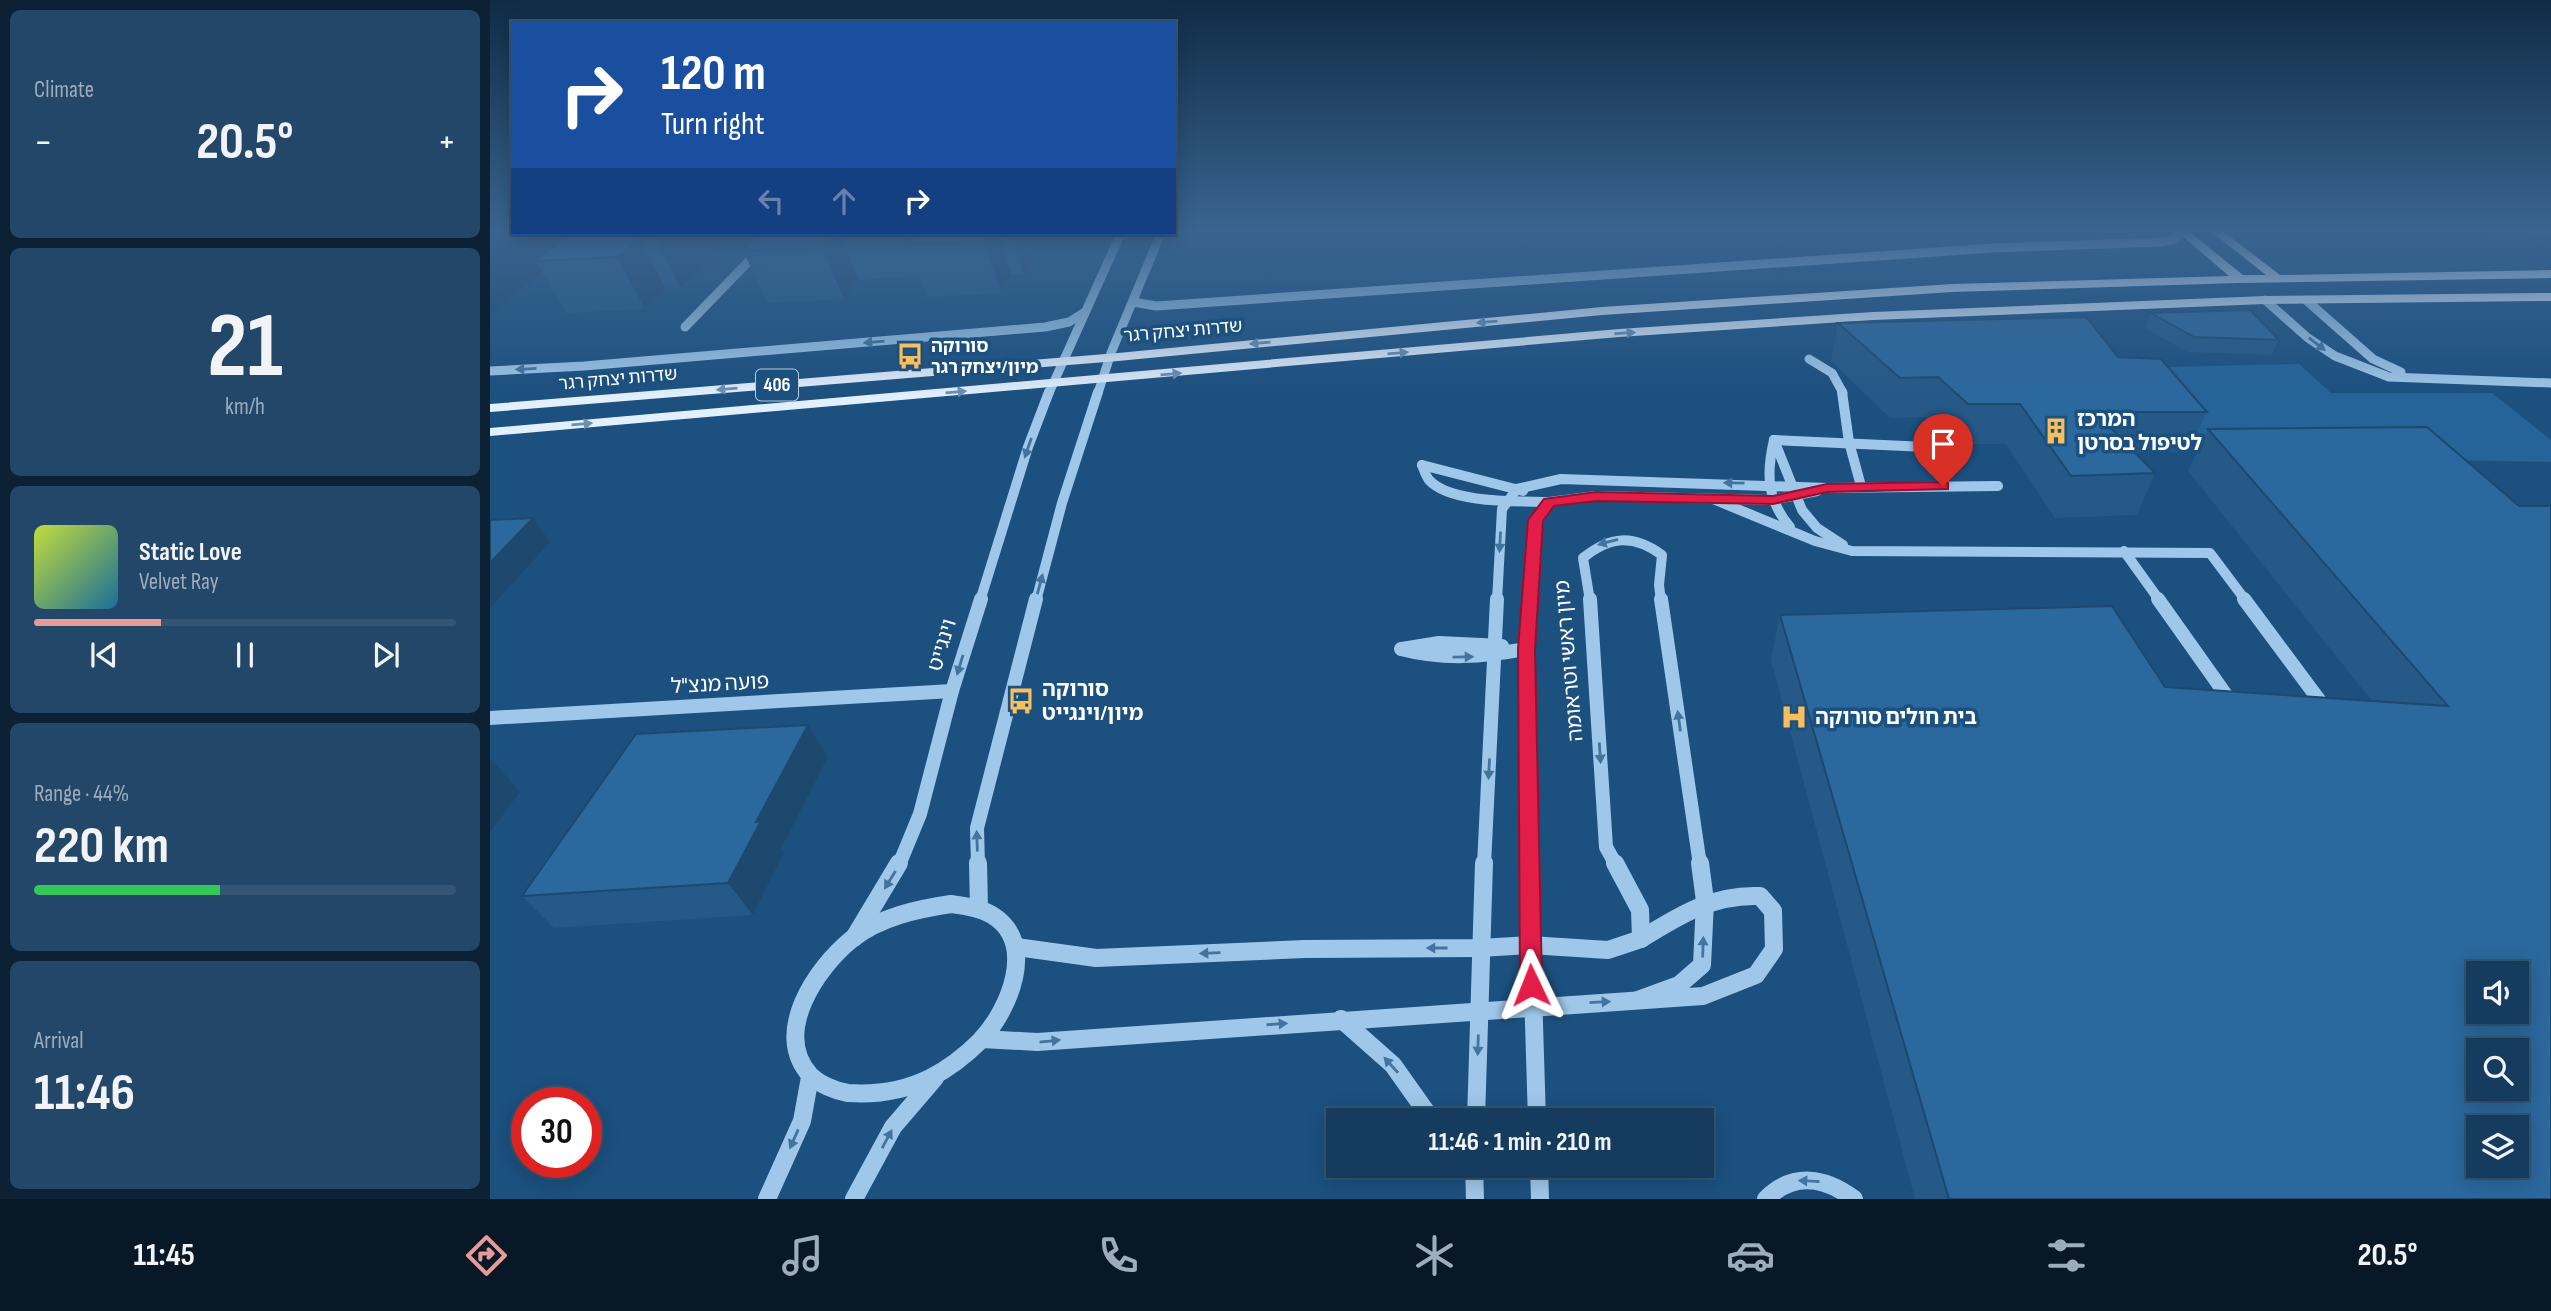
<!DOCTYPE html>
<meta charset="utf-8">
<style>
:root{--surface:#153c5f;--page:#224768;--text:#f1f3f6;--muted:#9dadbd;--line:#345674;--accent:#e69b98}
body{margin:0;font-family:"Sofia Sans Condensed","Noto Sans Hebrew",sans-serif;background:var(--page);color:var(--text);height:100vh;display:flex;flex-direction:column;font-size:26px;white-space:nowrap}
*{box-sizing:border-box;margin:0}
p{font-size:23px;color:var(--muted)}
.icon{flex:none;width:38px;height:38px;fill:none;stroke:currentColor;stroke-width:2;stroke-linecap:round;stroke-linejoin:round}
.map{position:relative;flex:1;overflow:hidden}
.drawer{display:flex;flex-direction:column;gap:10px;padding:10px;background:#0c2134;width:490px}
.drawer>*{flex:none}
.guide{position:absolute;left:21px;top:21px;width:665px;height:214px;border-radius:0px;box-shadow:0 4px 18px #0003,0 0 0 2px var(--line);background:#1a4fa0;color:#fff;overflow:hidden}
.fabs{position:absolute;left:1976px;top:961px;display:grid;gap:14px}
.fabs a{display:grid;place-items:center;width:63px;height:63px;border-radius:0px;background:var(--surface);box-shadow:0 4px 18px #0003,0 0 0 2px var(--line);font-size:35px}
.speed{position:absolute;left:21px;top:1087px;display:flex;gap:14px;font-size:35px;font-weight:700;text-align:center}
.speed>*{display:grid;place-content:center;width:91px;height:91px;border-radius:50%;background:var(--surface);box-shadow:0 4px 18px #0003,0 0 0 2px var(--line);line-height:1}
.speed .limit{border:10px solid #d22;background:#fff;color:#111}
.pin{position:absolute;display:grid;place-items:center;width:60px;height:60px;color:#fff;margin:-72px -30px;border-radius:50% 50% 50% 0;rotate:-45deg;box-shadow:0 0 7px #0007}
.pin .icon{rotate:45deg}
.me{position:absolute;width:77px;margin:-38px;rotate:358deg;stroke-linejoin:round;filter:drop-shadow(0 0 5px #0008)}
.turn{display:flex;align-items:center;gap:24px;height:147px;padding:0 35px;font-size:32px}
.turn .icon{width:91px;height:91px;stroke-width:2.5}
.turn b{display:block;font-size:49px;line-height:60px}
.lanes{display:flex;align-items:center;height:66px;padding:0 35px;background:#0003;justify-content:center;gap:35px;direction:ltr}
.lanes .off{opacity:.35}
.big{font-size:52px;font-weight:700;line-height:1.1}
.drawer .card{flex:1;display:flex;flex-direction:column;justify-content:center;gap:10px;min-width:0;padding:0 24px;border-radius:10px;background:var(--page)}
.drawer .dial{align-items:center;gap:0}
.dial b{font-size:91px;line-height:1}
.song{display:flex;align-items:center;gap:21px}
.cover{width:84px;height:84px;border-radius:10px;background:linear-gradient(135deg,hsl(70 70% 55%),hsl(200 70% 35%))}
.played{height:7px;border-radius:4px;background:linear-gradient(90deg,var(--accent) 30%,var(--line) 30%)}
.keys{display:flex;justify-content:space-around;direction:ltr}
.heat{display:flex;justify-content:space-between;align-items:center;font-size:38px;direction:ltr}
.charge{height:10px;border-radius:5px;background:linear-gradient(90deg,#34c759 44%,var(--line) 0)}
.trip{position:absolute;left:836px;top:1108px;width:388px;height:70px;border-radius:0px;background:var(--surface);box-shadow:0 4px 18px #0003,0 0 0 2px var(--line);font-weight:700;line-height:70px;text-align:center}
.dock{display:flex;height:112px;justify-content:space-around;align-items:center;background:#081826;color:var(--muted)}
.dock .icon{width:49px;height:49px}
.dock .selected{color:var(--accent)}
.dock b{font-size:32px;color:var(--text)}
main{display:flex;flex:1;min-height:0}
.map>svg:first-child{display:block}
</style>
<main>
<section class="drawer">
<div class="card"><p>Climate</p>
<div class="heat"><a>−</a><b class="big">20.5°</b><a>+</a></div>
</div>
<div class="card dial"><b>21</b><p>km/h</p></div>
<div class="card">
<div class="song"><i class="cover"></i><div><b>Static Love</b><p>Velvet Ray</p></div></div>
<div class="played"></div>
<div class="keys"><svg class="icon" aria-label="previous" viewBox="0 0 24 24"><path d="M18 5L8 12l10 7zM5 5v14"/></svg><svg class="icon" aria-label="pause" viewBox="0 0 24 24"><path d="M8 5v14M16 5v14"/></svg><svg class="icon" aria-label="next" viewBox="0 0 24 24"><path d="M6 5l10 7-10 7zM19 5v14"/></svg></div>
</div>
<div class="card"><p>Range · 44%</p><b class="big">220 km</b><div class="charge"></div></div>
<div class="card"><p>Arrival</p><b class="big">11:46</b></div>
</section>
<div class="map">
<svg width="2061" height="1199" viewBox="0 0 2061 1199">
<rect width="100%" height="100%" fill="#1c507f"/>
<g fill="#256398">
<polygon points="1866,229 2061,229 2061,235"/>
<polygon points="1809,364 1841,393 2002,393 2061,440 2061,462 1711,456 1633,368"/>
</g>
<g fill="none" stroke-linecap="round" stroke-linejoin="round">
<g stroke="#9fc7e9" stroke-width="9">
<polyline points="644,299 643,302 666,306 1503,248 1670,242 1686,239 1690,230"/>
<polyline points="1775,300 1818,338 1845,356 1899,377 2061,383"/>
<polyline points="1816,300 1883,359 1911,372"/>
<polyline points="195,327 286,233"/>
<polyline points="1319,359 1342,373 1353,393"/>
<polyline points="0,371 94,366 555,327 579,322 595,312"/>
<polyline points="559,393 631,233"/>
<polyline points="608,393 621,353 671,233"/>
</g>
<g stroke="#9fc7e9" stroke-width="10">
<polyline points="1352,392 1359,442 1371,486"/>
<polyline points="1284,440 1459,448"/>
<polyline points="1284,440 1312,510 1327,528 1353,545"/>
<path d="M1284,440C1276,474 1277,500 1300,527"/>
<path d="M932,465C934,470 936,476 939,480C961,504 1029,501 1059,502"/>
<polyline points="932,465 1033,491"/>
<polyline points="1223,499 1325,541 1362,551 1720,553 1756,601"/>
<polyline points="1634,551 1670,601"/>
<polyline points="490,601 538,447 559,392"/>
<polyline points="546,601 572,503 608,392"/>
<polyline points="1007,601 1012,509 1027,489 1071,479 1337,488 1508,486"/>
<polyline points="1040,601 1046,520 1059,502 1106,496 1283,500 1327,491"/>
<path d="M1100,601L1093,558C1120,536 1143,534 1172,555L1169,585L1171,601"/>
</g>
<g stroke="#9fc7e9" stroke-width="14">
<polyline points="1100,599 1116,847 1126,865"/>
<polyline points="1171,599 1210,865"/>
<polyline points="1668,599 1741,702"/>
<polyline points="1754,599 1835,708"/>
<path d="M911,649C953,660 993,657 1036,649"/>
<polyline points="912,649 949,643 1012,646"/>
<polyline points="0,718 462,691"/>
<polyline points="409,865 430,814 462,691 491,599"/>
<polyline points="488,865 487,828 546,599"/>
<polyline points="994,865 1007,599"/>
<polyline points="1039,865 1036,649 1040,599"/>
</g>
<g stroke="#9fc7e9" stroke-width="18">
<polyline points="488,863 489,909"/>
<polyline points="1039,863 1047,1120"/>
<path d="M461,904C475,906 490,908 502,915C548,943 519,1010 491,1040C476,1055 458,1069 440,1078C414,1091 387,1095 358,1093C345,1091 329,1084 320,1075C282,1033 326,968 362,939C390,917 427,909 461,904Z"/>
<polyline points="364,938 409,863"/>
<polyline points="526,947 606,958 814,949 990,948 1040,945 1118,950 1151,939 1150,910 1125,863"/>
<polyline points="1148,1000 1189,985 1212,965 1215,901 1210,863"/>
<polyline points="851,1019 903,1065 942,1120"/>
<path d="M492,1039L547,1042L1213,996L1266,975L1284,949L1283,911L1270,896C1223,894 1190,915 1151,939"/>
<polyline points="986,1120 994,863"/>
<polyline points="984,1166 985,1199"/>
<polyline points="1049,1166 1050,1199"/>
<polyline points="277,1199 312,1121 320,1077"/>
<polyline points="364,1199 403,1127 445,1078"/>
<path d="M1276,1199C1303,1172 1335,1177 1364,1199"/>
</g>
<g fill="#e2effe" fill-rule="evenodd">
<polygon points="1684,229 1696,229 1753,275 1776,275 1718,229 1730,229 1790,275 2061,270 2061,278 1747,283 1462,292 1112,315 628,361 0,412 0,404 628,353 1112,307 1462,284 1739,276"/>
<polygon points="2061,293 2061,301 1775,304 1383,320 1129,337 0,436 0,428 1129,329 1383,312 1775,296"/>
</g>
</g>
<g fill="#255987">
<polygon points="0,229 249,233 191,288 176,289 155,309 77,313 52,272"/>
<polygon points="257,233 555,233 534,274 521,274 511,293 437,297 429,276 368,280 354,299 278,303 253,251 260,244 256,234"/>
<polygon points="1661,313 1789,340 1781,355 1697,352 1655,328"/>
<polygon points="1348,323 1628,357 1717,412 1698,452 1645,453 1665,473 1647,515 1565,518 1516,444 1466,444 1437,417 1400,418 1341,361"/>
<polygon points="1718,429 2029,506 2061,1199 1425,1199 1281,660 1290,615 1675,687 1882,701 1698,471"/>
<polygon points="318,725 338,757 291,849 294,853 263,915 64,928 32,896"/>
</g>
<g fill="#1e496e">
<polygon points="11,229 23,229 23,233 100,233 45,261 52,272 0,314 0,237"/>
<polygon points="170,233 249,233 191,288 165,237"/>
<polygon points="344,233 349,233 368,280 354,299 332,247"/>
<polygon points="500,233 508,233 521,274 511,293 494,242"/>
<polygon points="521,233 555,233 534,274"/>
<polygon points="149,238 176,289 155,309 127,257"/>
<polygon points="43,518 60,542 0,608 0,563"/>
<polygon points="318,725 338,757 291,849 294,853 263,915 238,883 266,822"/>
<polygon points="1,759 30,792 0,832 0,760"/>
</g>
<g fill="#2b689d" stroke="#1e496e" stroke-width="2" fill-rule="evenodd">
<polygon points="0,229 11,229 0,237"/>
<polygon points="81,233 170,233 165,237 149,238 127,257 45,261"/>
<polygon points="257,233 344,233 332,247 253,251 270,233 256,234"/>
<polygon points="426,233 500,233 494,242 417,245"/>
<polygon points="1760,310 1789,340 1704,337 1661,313"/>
<polygon points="1596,317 1628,357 1671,359 1717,412 1605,412 1665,473 1581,476 1530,404 1478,404 1448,377 1410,378 1348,323"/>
<path d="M1937,427L2029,506H2061V1199H1459L1290,615L1622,606L1675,687L1958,706L1718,429ZM1988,973H2026V1012H1988ZM1988,1050H2026V1088H1988ZM1988,1127H2026V1166H1988Z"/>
<polygon points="43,518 0,563 0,520"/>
<polygon points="318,725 266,822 271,821 238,883 32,896 146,734"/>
</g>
<defs><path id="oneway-solid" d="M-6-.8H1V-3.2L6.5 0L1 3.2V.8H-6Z" transform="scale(1.75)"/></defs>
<g fill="#6b90b2">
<use href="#oneway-solid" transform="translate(997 322) rotate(175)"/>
<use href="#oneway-solid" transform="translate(1135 333) rotate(-4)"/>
<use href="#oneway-solid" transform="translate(770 343) rotate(175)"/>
<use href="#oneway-solid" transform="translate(908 353) rotate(-5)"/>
<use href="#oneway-solid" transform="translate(681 374) rotate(-5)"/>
<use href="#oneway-solid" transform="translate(237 389) rotate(175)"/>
<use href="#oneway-solid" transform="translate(466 392) rotate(-5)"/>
<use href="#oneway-solid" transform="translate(92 424) rotate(-5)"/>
</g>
<g fill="#43749f">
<use href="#oneway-solid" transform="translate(384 342) rotate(175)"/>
<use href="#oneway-solid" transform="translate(1827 344) rotate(38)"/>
<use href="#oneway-solid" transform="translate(36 369) rotate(177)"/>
<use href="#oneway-solid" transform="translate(538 448) rotate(109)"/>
<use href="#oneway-solid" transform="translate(1244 483) rotate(-179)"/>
<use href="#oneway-solid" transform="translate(1010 542) rotate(93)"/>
<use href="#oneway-solid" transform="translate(1118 542) rotate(165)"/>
<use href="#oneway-solid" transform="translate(550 584) rotate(-75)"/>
<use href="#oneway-solid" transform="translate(973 657) rotate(-1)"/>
<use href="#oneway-solid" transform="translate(470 665) rotate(107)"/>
<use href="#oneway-solid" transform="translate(1189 721) rotate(-98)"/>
<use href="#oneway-solid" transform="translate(1110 753) rotate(86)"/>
<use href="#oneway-solid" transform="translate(999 769) rotate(93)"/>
<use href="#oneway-solid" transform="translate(487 841) rotate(-92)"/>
<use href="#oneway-solid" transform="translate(400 880) rotate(122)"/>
<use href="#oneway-solid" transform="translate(1213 947) rotate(-88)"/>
<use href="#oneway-solid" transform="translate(947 948) rotate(180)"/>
<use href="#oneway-solid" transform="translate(720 953) rotate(178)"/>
<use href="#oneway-solid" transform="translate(1110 1002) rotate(-3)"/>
<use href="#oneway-solid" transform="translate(787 1024) rotate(-4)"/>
<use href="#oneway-solid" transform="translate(560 1041) rotate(-6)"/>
<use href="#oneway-solid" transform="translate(988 1045) rotate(92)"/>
<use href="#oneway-solid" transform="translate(901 1065) rotate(-132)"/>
<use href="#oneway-solid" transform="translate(304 1139) rotate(114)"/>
<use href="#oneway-solid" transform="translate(397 1139) rotate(-62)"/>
<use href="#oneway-solid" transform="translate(1319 1181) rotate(-177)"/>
</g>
<linearGradient id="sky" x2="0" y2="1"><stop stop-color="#0f2c46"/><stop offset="0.58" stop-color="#3a6490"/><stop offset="1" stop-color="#3a6490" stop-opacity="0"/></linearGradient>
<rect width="2061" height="397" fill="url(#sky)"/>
<polygon fill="#e11d48" stroke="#92132f" stroke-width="2" points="1453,482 1458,483 1458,489 1337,492 1283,504 1106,501 1064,506 1053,521 1045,649 1052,985 1049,993 1041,996 1033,993 1030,985 1028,649 1038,520 1054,499 1106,492 1283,496 1337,484"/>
<defs>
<g id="bus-bare" transform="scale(2.1)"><path d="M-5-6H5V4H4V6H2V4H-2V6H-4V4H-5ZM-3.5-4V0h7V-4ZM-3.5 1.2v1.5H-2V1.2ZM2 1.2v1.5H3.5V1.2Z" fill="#fabf5c" stroke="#1c507f" stroke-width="2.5" paint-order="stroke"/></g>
<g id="building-bare" transform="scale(2.1)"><path d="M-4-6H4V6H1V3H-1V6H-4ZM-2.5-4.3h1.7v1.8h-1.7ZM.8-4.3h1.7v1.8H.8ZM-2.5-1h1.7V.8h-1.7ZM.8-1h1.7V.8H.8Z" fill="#fabf5c" stroke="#1c507f" stroke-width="2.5" paint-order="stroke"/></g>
<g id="hospital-bare" transform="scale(2.1)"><path d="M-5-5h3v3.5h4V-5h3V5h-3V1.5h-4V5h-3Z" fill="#fabf5c" stroke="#1c507f" stroke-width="2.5" paint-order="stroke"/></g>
</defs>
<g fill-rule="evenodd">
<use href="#bus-bare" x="420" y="356"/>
<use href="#building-bare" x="1566" y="431"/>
<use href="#bus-bare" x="531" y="701"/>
<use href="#hospital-bare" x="1304" y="717"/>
</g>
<g text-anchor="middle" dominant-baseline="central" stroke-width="7" stroke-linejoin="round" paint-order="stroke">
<g font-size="18" fill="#fff" stroke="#1c507f">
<text transform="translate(693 331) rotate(-5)">שדרות יצחק רגר</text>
<text transform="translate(128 379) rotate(-5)">שדרות יצחק רגר</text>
</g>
<g font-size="18" font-weight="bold" fill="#fff" stroke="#1c507f" text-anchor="start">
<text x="441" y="346">סורוקה<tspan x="441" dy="21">מיון/יצחק רגר</tspan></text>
</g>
<rect fill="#1c507f" stroke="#bbcad9" stroke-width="2" x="266" y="369.5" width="42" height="31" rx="5"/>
<g font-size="19" font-weight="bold" fill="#fff">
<text x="287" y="385">406</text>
</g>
<g font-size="21" font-weight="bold" fill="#fff" stroke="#1c507f" text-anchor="start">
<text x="1587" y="419">המרכז<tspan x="1587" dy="24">לטיפול בסרטן</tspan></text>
<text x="552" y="689">סורוקה<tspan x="552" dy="24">מיון/וינגייט</tspan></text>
<text x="1325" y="717">בית חולים סורוקה</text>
</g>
<g font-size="21" fill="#fff" stroke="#1c507f">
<text transform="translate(452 645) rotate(-73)">וינגייט</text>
<text transform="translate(1079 661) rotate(-95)">מיון ראשי וטראומה</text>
<text transform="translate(230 684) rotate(-3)">פועה מנצ"ל</text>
</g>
</g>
</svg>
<div class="fabs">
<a><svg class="icon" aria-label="sound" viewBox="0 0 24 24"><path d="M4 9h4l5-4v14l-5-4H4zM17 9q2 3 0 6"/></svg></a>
<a><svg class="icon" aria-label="search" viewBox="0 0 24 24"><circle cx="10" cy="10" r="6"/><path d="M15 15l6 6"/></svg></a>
<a><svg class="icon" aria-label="layers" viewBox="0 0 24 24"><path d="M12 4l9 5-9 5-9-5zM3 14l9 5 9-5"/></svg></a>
</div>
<div class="speed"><div class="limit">30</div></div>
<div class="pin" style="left:1453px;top:486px;background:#d93025"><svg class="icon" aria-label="arrive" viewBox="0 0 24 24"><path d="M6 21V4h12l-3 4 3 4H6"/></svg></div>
<svg class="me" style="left:1041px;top:985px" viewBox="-20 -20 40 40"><path d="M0-17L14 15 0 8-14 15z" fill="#e11d48" stroke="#fff" stroke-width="4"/></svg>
<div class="trip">11:46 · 1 min · 210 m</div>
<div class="guide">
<div class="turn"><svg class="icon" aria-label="right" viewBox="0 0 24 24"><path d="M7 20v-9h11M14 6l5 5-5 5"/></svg><div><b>120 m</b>Turn right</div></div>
<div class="lanes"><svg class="icon off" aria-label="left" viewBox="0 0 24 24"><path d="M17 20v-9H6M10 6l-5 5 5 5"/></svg><svg class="icon off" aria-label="ahead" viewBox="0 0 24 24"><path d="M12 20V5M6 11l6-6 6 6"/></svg><svg class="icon" aria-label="right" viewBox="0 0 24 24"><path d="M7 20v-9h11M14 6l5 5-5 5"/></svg></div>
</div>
</div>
</main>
<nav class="dock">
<b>11:45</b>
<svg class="icon selected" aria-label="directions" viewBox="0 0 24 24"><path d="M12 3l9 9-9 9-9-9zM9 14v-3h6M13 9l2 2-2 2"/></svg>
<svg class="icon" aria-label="music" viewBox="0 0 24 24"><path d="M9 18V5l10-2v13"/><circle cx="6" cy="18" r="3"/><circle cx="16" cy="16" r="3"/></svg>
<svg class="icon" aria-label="phone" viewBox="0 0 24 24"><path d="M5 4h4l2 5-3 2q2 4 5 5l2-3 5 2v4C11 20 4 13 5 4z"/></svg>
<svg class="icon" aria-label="climate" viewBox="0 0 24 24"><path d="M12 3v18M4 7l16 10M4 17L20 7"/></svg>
<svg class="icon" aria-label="car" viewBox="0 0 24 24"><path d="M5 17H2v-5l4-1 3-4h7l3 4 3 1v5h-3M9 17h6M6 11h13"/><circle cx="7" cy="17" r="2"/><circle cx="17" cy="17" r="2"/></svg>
<svg class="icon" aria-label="filters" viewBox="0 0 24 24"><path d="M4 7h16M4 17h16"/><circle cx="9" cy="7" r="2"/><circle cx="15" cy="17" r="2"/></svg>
<b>20.5°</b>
</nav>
